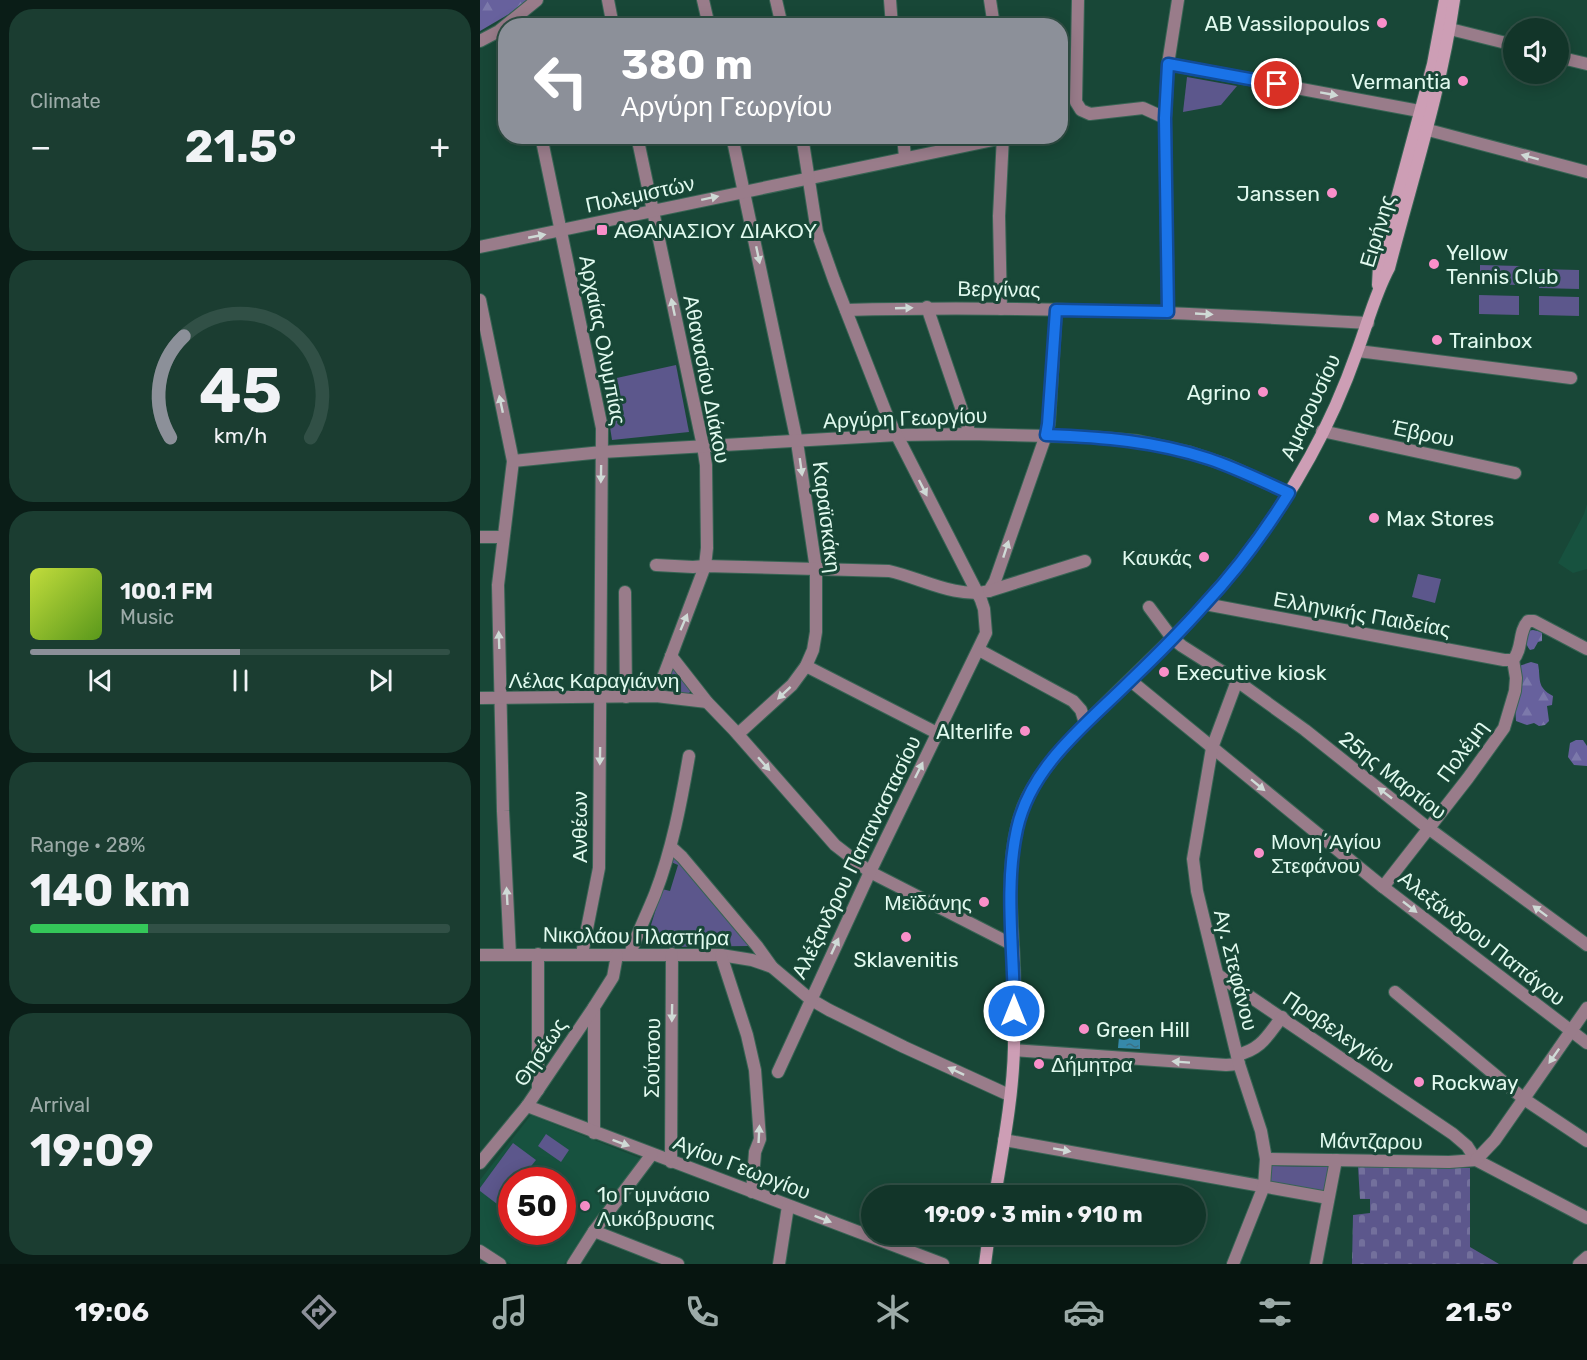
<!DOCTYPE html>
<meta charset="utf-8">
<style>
:root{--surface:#123529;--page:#1b3d31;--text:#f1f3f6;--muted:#9caba8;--line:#315046;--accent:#8c9099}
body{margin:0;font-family:Rubik,sans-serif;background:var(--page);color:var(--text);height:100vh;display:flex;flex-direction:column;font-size:22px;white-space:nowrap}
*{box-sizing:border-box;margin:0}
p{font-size:20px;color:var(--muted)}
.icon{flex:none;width:33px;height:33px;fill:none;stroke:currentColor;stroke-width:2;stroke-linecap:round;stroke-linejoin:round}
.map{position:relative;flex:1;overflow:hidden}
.details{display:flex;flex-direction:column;gap:9px;padding:9px;background:#0a1d17;width:480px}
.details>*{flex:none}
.top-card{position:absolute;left:18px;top:18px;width:570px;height:126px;border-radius:24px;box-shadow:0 3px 15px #0003,0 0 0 2px var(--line);background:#8c9099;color:#fff;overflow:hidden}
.buttons{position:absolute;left:1023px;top:18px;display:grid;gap:12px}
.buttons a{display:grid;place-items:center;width:66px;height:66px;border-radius:50%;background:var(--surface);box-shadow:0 3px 15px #0003,0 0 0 2px var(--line);font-size:30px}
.speed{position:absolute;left:18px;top:1167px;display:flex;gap:12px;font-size:30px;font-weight:700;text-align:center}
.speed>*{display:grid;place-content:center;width:78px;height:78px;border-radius:50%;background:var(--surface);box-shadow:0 3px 15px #0003,0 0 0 2px var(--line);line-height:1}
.speed .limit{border:9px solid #d22;background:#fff;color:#111}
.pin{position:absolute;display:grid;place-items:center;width:51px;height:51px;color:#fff;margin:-26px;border:3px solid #fff;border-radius:50%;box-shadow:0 2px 6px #0007}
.me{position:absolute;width:66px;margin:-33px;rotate:0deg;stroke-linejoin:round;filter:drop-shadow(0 0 4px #0008)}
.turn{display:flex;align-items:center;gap:21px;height:126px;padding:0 24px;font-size:27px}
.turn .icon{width:78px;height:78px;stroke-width:2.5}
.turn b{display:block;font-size:42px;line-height:51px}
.big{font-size:45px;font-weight:700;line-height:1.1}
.details .tile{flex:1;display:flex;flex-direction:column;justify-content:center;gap:9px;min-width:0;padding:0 21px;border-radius:24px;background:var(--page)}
.details .dial{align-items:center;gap:0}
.dial svg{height:156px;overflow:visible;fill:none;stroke:var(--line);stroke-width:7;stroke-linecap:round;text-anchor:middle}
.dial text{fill:var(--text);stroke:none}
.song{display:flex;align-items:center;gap:18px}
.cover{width:72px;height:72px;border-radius:9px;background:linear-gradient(135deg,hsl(70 70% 55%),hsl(90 70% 35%))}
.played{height:6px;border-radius:3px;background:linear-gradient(90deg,var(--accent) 50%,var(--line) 50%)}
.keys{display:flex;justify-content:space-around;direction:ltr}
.heat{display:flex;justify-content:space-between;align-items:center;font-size:33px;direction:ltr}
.charge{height:9px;border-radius:4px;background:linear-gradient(90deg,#34c759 28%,var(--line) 0)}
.trip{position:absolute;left:381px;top:1185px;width:345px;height:60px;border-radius:30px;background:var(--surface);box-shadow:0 3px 15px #0003,0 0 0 2px var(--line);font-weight:700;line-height:60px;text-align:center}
.tabs{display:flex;height:96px;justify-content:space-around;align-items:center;background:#071510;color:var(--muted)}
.tabs .icon{width:42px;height:42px}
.tabs .selected{color:var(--accent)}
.tabs b{font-size:27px;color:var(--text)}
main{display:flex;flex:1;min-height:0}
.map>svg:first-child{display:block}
</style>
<main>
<section class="details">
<div class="tile"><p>Climate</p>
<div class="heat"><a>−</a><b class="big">21.5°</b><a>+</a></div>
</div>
<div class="tile dial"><svg viewBox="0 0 100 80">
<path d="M14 69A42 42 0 1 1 86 69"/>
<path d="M14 69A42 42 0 0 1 21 17" stroke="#8c9099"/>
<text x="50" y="56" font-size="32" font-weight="700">45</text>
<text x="50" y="72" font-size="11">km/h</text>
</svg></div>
<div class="tile">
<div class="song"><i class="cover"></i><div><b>100.1 FM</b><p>Music</p></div></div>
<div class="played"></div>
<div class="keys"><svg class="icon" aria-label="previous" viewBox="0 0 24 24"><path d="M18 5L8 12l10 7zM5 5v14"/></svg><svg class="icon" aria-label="pause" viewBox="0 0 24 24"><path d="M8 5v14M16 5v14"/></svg><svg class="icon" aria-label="next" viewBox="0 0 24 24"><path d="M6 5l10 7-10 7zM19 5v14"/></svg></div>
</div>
<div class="tile"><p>Range · 28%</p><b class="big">140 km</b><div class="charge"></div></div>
<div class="tile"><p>Arrival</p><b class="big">19:09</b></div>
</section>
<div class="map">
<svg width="1107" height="1264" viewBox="0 0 1107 1264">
<defs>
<pattern id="forest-firs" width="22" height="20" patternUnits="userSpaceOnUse" patternTransform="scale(1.5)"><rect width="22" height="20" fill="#67619d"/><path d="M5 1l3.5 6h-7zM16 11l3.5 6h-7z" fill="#7c79ab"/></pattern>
<pattern id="cemetery-stones" width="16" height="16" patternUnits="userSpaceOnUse" patternTransform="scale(1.5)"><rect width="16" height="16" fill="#5c578c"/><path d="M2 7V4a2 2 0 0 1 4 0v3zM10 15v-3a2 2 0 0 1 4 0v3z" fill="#73709c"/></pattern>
<pattern id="water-ripples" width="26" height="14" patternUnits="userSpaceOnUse" patternTransform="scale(1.5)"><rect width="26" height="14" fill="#3689a9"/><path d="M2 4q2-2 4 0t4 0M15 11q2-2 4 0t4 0" fill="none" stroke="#3c7082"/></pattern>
</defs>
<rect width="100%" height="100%" fill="#184737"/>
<g fill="#17523f" fill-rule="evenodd">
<polygon points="1107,504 1107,569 1093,573 1078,563 1104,514"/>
<path d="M51,1115L162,1159L84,1264H31L0,1245V1180ZM32,1180H82V1232H32Z"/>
</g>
<g fill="url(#forest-firs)">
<polygon points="0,0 47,0 29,14 0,31"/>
<path d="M1053,630L1062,632V641L1058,642L1054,649L1050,650C1045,644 1044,637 1047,631Z"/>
<path d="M1051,662L1058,664C1061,679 1056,687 1073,696L1072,705L1067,706L1069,721L1065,725L1059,726L1054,723L1047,725L1036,721L1035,706L1039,701V666Z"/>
<polygon points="1096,740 1103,740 1107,746 1107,766 1094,765 1088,757 1090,743"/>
</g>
<polygon fill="url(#cemetery-stones)" points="893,1166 990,1168 990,1247 1019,1264 872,1264 873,1215 890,1213 890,1199 880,1199 878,1167"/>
<g fill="#5c578c">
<polygon points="707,77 757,86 741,105 703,112"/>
<polygon points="1000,265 1040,266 1039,285 1000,284"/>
<polygon points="1059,269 1099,270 1099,289 1059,288"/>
<polygon points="999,295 1039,296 1039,315 999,314"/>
<polygon points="1059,296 1099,297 1099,316 1059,315"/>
<polygon points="196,365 209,432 132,440 123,381"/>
<polygon points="938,574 961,579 955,603 932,597"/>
<polygon points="192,669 195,669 211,687 210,692 208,694 186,692"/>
<polygon points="192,856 195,857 269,946 181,947 179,935 171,925 182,889 190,891 198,865 191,862"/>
<polygon points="66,1134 89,1150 81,1162 58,1146"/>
<polygon points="33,1143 56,1160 40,1180 32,1180 31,1192 21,1207 0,1191 0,1188"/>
<polygon points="791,1166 851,1167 846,1191 790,1183"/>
</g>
<polygon fill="url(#water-ripples)" points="639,1037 660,1039 660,1049 638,1048"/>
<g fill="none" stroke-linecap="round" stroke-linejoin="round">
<g stroke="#386454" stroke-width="14">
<g id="minor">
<polyline points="128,0 133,26"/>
<polyline points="223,0 229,26"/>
<polyline points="296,0 302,26"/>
<polyline points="410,0 412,26"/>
<polyline points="510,0 514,26"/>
<polyline points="598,0 596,102 601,110 610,114 663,108 685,118 688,312"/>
<polyline points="970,29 1034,45"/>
<polyline points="0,41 19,31 57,0"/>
<polyline points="1078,57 1107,64"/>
<polyline points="688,64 950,113"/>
<polyline points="685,118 688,64 698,0"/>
<polyline points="937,127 1107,172"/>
<polyline points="61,136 122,428 119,868 102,954"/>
<polyline points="157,136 223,446 226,465 227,548 225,566 176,696"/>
<polyline points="252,136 317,442 336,569 336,632 333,650 326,666 312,685 258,734"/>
<polyline points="423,136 425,157"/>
<polyline points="0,247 523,138"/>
<polyline points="0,300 33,461 18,585 23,811 30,955"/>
<polyline points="447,307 490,434"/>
<polyline points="521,309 519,216 523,136"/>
<path d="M366,310C540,305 714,313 888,323"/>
<polyline points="878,351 1091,378"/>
<polyline points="842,431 1035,473"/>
<polyline points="33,461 122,452 417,435 490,434 611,437 658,441 708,452 747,465 809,493"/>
<polyline points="0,537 23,537"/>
<path d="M176,565L213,567L225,566L409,571C441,578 476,599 509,591L515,581L566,435L569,424L576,310"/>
<polyline points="509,591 605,561"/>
<polyline points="145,592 146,697"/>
<polyline points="725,604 1024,660 1033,660"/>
<polyline points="669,607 692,638 702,646 757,681 825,730 948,828 1107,945"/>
<polyline points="499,650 593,701 601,710 605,723"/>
<polyline points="191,656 227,702 254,730 355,845 390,872 533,945"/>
<path d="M1033,660C1043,649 1038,632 1048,621H1054L1107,649"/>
<polyline points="326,666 457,733"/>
<polyline points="651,681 903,887 1107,1043"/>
<polyline points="0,698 176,696 227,702"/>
<polyline points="191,847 202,857 277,946 292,967"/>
<polyline points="903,887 988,778 1024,728 1035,691 1036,678 1033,660"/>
<polyline points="58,954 58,1090"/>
<path d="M150,954C157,934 167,914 175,894C192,850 201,803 209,756"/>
<polyline points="0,955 241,955 272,960 292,967 330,999 349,1010 424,1047 529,1095"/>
<polyline points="241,955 267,1035 275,1070 280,1139 275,1152 272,1192"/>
<polyline points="738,975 973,1134 987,1146 996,1160 1107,1218"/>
<polyline points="915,992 1044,1099 1107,1141"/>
<polyline points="114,1007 114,1133"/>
<polyline points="534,1050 746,1065 759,1064"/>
<path d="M757,1055C782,1049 787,1036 802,1017"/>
<polyline points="298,1072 390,872 506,633 504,609 501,600 408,418 354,280 337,232 322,136"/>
<polyline points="47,1106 463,1264"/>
<polyline points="524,1140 848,1198"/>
<polyline points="786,1159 969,1162 996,1160"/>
<polyline points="996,1160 1015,1140 1107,1008"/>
<polyline points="191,1162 192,954"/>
<polyline points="0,1163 47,1106 114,1007 133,977 137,955"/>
<polyline points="114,1231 198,1264"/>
<polyline points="0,1251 20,1264"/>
<polyline points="93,1264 114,1231 172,1154"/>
<polyline points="299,1264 308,1206"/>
<polyline points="753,1264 784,1186 786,1159 781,1131 759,1064 717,891 713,859 732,748 757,681"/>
<polyline points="836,1264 856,1160"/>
<polyline points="1099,1264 1107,1257"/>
</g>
</g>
<g stroke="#386454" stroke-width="14">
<g id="secondary">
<polyline points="898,285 899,265 953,64 965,0"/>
<path d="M515,1196C523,1147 533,1096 534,1047C534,1020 535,992 534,965C532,913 524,857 543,807C552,784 567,765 583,747C628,698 679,654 724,605C765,560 801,510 830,457C849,423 865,386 878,349C888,322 895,294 909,268C932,179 961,91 974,0"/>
<polyline points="505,1264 509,1234"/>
</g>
</g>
<use href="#minor" stroke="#997c8a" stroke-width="12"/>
<use href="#secondary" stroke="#cd9eb5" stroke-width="12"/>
</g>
<defs><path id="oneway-solid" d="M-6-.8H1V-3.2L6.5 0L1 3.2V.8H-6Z" transform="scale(1.5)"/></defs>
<g fill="#cfdad6">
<use href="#oneway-solid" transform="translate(849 94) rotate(10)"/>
<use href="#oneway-solid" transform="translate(1050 157) rotate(-165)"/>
<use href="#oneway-solid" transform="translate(230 198) rotate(-12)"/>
<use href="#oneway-solid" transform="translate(57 236) rotate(-11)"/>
<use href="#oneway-solid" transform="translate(278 255) rotate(78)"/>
<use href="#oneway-solid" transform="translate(193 307) rotate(-102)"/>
<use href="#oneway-solid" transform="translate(424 308) rotate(-2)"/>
<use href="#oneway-solid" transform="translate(724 314) rotate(3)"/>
<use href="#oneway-solid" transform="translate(21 404) rotate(-102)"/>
<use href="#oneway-solid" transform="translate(321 467) rotate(82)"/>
<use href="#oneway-solid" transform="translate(121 474) rotate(91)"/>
<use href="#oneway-solid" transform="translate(443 488) rotate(63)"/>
<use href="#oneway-solid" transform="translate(526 549) rotate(-72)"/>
<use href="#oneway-solid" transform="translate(204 622) rotate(-67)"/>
<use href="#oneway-solid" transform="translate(19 640) rotate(-92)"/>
<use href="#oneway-solid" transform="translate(304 693) rotate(137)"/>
<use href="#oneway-solid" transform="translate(120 756) rotate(91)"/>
<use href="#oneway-solid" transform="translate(284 764) rotate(49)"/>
<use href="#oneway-solid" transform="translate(439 770) rotate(-64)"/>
<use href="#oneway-solid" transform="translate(778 785) rotate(39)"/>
<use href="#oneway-solid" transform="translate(905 793) rotate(-142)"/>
<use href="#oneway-solid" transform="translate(27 896) rotate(-93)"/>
<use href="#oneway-solid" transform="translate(930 907) rotate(38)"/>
<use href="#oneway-solid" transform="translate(1060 911) rotate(-143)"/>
<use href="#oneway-solid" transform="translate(355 946) rotate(-65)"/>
<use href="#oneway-solid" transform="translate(192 1013) rotate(91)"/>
<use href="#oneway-solid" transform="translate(1074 1056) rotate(125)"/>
<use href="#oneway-solid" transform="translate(701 1062) rotate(-176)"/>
<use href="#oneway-solid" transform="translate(476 1071) rotate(-155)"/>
<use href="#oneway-solid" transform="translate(279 1134) rotate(-87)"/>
<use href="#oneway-solid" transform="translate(141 1143) rotate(20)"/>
<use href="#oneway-solid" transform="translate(582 1150) rotate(10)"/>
<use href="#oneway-solid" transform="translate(343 1219) rotate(21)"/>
</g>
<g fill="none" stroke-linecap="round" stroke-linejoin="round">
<g stroke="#114b97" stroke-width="15">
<path id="route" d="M534,1011C534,952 524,887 537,829C551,765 607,724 651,680C676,656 701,631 724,605C756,571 784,533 809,493C782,481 756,468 729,459C675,441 622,437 566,435L568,424L576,310L688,312L685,118L688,64L797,84"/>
</g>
<use href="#route" stroke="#1a73e8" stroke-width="10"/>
</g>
<g fill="#f98fc9" stroke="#184737" stroke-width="2">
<circle cx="902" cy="23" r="6"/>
<circle cx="983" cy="81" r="6"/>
<circle cx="852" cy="193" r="6"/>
<rect x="116" y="224" width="12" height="12" rx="3"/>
<circle cx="954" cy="264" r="6"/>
<circle cx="957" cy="340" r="6"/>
<circle cx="783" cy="392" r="6"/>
<circle cx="894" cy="518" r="6"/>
<circle cx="724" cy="557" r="6"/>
<circle cx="684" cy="672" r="6"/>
<circle cx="545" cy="731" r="6"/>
<circle cx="779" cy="853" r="6"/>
<circle cx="504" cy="902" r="6"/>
<circle cx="426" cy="937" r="6"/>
<circle cx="604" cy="1029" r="6"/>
<circle cx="559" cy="1064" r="6"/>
<circle cx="939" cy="1082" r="6"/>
<circle cx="105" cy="1206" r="6"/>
</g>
<g text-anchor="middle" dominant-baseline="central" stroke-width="6" stroke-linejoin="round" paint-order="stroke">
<g font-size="21" fill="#e1faef" stroke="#184737" text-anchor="start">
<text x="890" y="23" text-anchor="end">AB Vassilopoulos</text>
<text x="971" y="81" text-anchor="end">Vermantia</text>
<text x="840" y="193" text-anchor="end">Janssen</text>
<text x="134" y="230">ΑΘΑΝΑΣΙΟΥ ΔΙΑΚΟΥ</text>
<text x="966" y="252">Yellow<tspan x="966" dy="24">Tennis Club</tspan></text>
<text x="969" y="340">Trainbox</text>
<text x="771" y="392" text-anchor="end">Agrino</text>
<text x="906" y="518">Max Stores</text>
<text x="712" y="557" text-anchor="end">Καυκάς</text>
<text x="696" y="672">Executive kiosk</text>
<text x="533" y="731" text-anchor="end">Alterlife</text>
<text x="791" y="841">Μονη΄Αγίου<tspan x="791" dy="24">Στεφάνου</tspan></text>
<text x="492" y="902" text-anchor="end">Μεϊδάνης</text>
<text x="426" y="959" text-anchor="middle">Sklavenitis</text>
<text x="616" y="1029">Green Hill</text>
<text x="571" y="1064">Δήμητρα</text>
<text x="951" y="1082">Rockway</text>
<text x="117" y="1194">1ο Γυμνάσιο<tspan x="117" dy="24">Λυκόβρυσης</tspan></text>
</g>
<g font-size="21" fill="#e1faef" stroke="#184737">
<text transform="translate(160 194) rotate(-12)">Πολεμιστών</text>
<text transform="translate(897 231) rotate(-73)">Ειρήνης</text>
<text transform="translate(519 289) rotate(1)">Βεργίνας</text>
<text transform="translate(123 340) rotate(79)">Αρχαίας Ολυμπίας</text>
<text transform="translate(227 379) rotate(79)">Αθανασίου Διάκου</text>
<text transform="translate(830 407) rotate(-65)">Αμαρουσίου</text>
<text transform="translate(425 418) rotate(-2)">Αργύρη Γεωργίου</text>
<text transform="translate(943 433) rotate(12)">Έβρου</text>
<text transform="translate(347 517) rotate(83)">Καραϊσκάκη</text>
<text transform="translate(882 614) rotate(10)">Ελληνικής Παιδείας</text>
<text x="114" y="680">Λέλας Καραγιάννη</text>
<text transform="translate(982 751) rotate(-54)">Πολέμη</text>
<text transform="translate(913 775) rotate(38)">25ης Μαρτίου</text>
<text transform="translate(99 827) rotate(-90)">Ανθέων</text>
<text transform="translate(376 857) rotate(-64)">Αλέξανδρου Παπαναστασίου</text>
<text transform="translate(156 936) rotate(1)">Νικολάου Πλαστήρα</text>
<text transform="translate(1002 938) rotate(38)">Αλεξάνδρου Παπάγου</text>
<text transform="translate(756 970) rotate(76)">Αγ. Στεφάνου</text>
<text transform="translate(859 1032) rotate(34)">Προβελεγγίου</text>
<text transform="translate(60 1052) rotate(-56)">Θησέως</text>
<text transform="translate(172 1058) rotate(-89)">Σούτσου</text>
<text transform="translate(891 1141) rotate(1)">Μάντζαρου</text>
<text transform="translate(262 1167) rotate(21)">Αγίου Γεωργίου</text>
</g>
</g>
</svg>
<div class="buttons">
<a><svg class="icon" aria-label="sound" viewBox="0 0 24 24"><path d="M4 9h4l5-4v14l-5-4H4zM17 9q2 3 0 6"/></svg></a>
</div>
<div class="speed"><div class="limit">50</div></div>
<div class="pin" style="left:797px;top:84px;background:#d93025"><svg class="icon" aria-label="arrive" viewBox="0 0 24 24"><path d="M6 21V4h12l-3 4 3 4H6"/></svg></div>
<svg class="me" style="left:534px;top:1011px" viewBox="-20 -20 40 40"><circle r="17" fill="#1a73e8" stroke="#fff" stroke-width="3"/><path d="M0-11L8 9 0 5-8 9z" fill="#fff"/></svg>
<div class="trip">19:09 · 3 min · 910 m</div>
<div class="top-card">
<div class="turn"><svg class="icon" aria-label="left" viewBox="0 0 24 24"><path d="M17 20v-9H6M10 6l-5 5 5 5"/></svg><div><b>380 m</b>Αργύρη Γεωργίου</div></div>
</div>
</div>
</main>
<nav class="tabs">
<b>19:06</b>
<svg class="icon selected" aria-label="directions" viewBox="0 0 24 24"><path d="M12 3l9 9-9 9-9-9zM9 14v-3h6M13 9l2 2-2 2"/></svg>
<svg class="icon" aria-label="music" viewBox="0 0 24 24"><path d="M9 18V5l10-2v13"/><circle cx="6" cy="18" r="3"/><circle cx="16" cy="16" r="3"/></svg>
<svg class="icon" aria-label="phone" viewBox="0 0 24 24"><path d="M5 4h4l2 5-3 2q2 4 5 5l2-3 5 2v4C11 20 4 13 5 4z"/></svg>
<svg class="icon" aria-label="climate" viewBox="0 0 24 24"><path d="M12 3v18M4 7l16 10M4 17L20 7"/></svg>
<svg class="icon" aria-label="car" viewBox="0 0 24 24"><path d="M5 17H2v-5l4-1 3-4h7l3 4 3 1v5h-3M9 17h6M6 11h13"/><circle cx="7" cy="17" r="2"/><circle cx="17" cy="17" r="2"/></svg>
<svg class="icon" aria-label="filters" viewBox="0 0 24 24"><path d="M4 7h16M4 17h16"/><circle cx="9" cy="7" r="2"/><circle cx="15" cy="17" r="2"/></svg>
<b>21.5°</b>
</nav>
